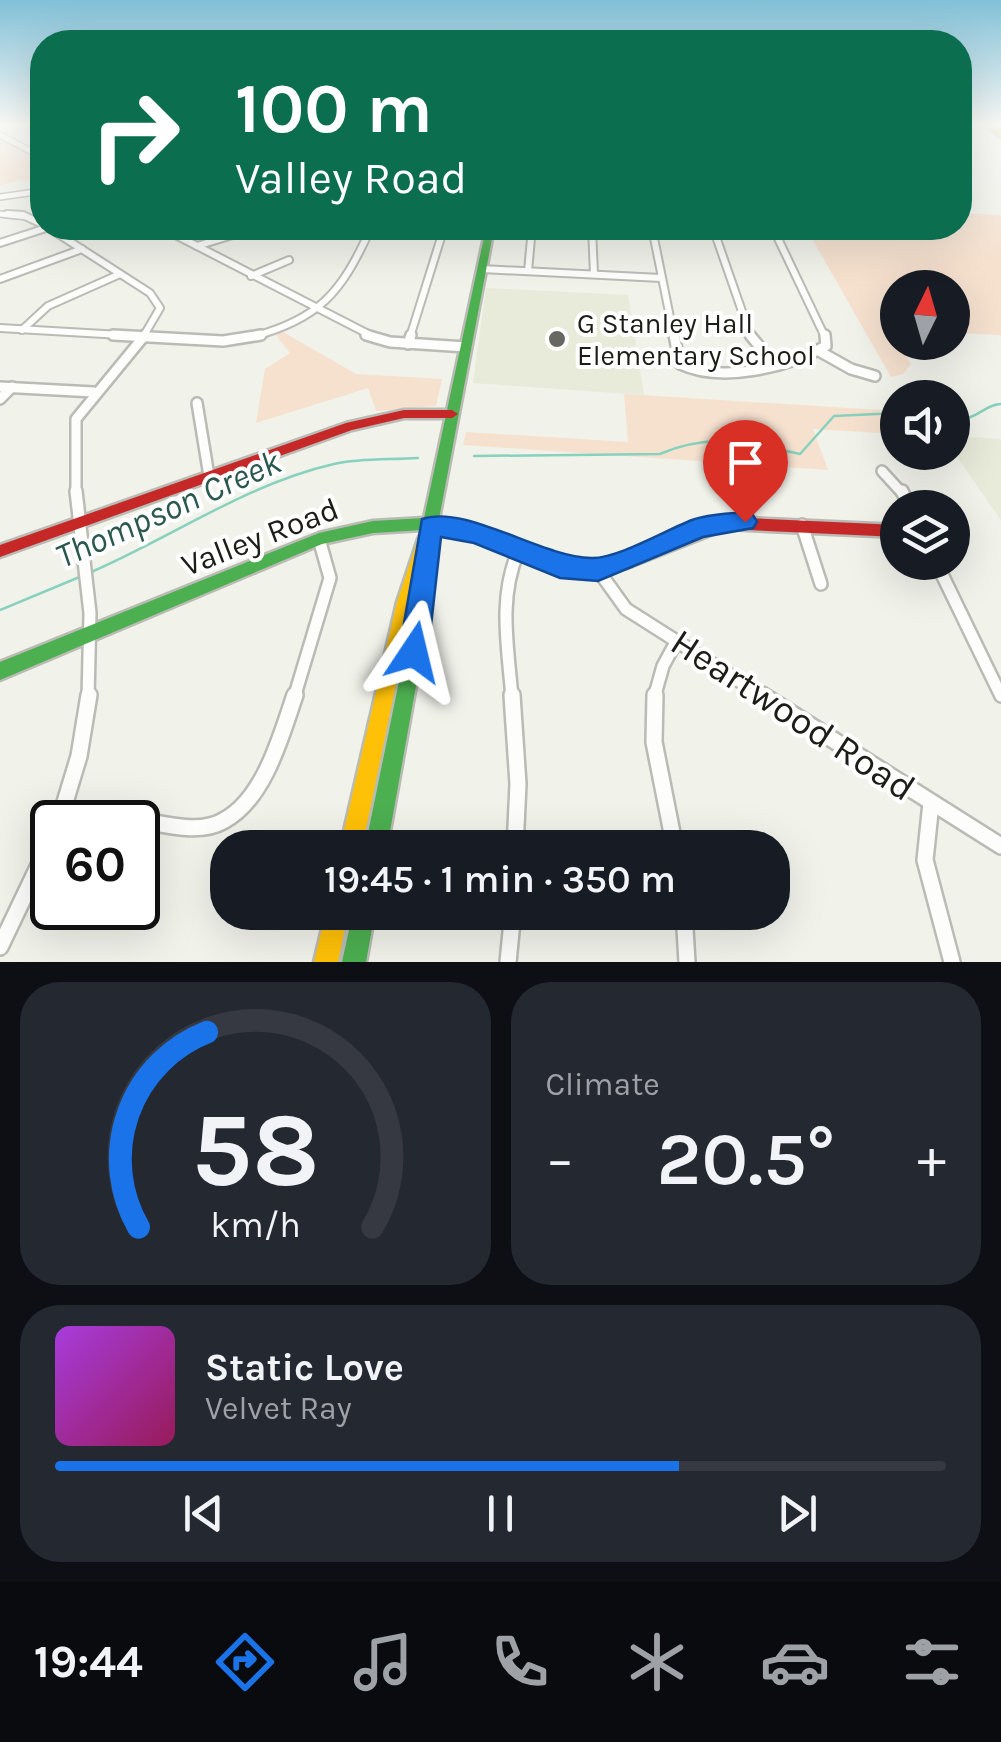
<!DOCTYPE html>
<meta charset="utf-8">
<style>
:root{--surface:#171b24;--page:#242831;--text:#f1f3f6;--muted:#9ea1a6;--line:#363941;--accent:#1a73e8}
body{margin:0;font-family:Karla,sans-serif;background:var(--page);color:var(--text);height:100vh;display:flex;flex-direction:column;font-size:38px;white-space:nowrap}
*{box-sizing:border-box;margin:0}
p{font-size:32px;color:var(--muted)}
.icon{flex:none;width:55px;height:55px;fill:none;stroke:currentColor;stroke-width:2;stroke-linecap:round;stroke-linejoin:round}
.map{position:relative;height:962px;overflow:hidden}
.side{display:flex;flex-direction:column;gap:20px;padding:20px;background:#0d0f14;flex:1}
.side>*{flex:none}
.hud{position:absolute;left:30px;top:30px;width:942px;height:210px;border-radius:40px;box-shadow:0 10px 40px #0002;background:#0b6e4f;color:#fff;overflow:hidden}
.needle{width:65px;rotate:5deg}
.controls{position:absolute;left:880px;top:270px;display:grid;gap:20px}
.controls a{display:grid;place-items:center;width:90px;height:90px;border-radius:50%;background:var(--surface);box-shadow:0 10px 40px #0002;font-size:50px}
.speed{position:absolute;left:30px;top:800px;display:flex;gap:20px;font-size:50px;font-weight:700;text-align:center}
.speed>*{display:grid;place-content:center;width:130px;height:130px;border-radius:50%;background:var(--surface);box-shadow:0 10px 40px #0002;line-height:1}
.speed .limit{border:5px solid #111;border-radius:15px;background:#fff;color:#111}
.pin{position:absolute;display:grid;place-items:center;width:85px;height:85px;color:#fff;margin:-102px -42px;border-radius:50% 50% 50% 0;rotate:-45deg;box-shadow:0 0 10px #0007}
.pin .icon{rotate:45deg}
.me{position:absolute;width:110px;margin:-55px;rotate:10deg;stroke-linejoin:round;filter:drop-shadow(0 0 8px #0008)}
.turn{display:flex;align-items:center;gap:35px;height:210px;padding:0 40px;font-size:45px}
.turn .icon{width:130px;height:130px;stroke-width:2.5}
.turn b{display:block;font-size:70px;line-height:85px}
.big{font-size:75px;font-weight:600;line-height:1.1}
.side .widget{flex:1;display:flex;flex-direction:column;justify-content:center;gap:15px;min-width:0;padding:0 35px;border-radius:40px;background:var(--page)}
.side .dial{align-items:center;gap:0}
.dial svg{height:260px;overflow:visible;fill:none;stroke:var(--line);stroke-width:7;stroke-linecap:round;text-anchor:middle}
.dial text{fill:var(--text);stroke:none}
.song{display:flex;align-items:center;gap:30px}
.cover{width:120px;height:120px;border-radius:15px;background:linear-gradient(135deg,hsl(280 70% 55%),hsl(330 70% 35%))}
.played{height:10px;border-radius:5px;background:linear-gradient(90deg,var(--accent) 70%,var(--line) 70%)}
.keys{display:flex;justify-content:space-around;direction:ltr}
.heat{display:flex;justify-content:space-between;align-items:center;font-size:55px;direction:ltr}
.side .tiles{flex:1;display:grid;gap:20px;grid-template-columns:1fr 1fr}
.widget:last-child{grid-column:span 2}
.trip{position:absolute;left:210px;top:830px;width:580px;height:100px;border-radius:40px;background:var(--surface);box-shadow:0 10px 40px #0002;font-weight:600;line-height:100px;text-align:center}
.tabs{display:flex;height:160px;justify-content:space-around;align-items:center;background:#090b0e;color:var(--muted)}
.tabs .icon{width:70px;height:70px}
.tabs .current{color:var(--accent)}
.tabs b{font-size:45px;color:var(--text)}
.map>svg:first-child{display:block}
</style>
<div class="map">
<svg width="1001" height="962" viewBox="0 0 1001 962">
<rect width="100%" height="100%" fill="#f1f2ea"/>
<g fill="#e8ebda">
<polygon points="486,288 628,295 644,395 473,383"/>
<polygon points="953,436 1001,439 1001,520 953,451"/>
</g>
<g fill="#f6e1cf">
<polygon points="0,138 42,159 39,175 42,176 42,189 34,189 40,181 19,180 0,186"/>
<polygon points="960,213 1001,215 1001,335 953,333 952,288 898,288 898,342 911,364 903,374 891,377 806,228 960,228"/>
<polygon points="283,332 356,374 442,379 436,406 376,411 368,388 256,423 265,369 290,353 276,335"/>
<polygon points="624,394 897,411 897,434 813,429 828,470 463,445 466,432 628,442"/>
</g>
<g fill="none" stroke-linecap="round" stroke-linejoin="round">
<g stroke="#87d1be" stroke-width="2.5">
<path d="M952,421C978,420 985,404 1001,404"/>
<path d="M474,456L660,454C711,432 748,443 800,454L834,416L898,413"/>
<path d="M89,573C171,538 246,484 334,464C361,458 390,460 418,458"/>
<polyline points="0,610 82,576"/>
</g>
<g stroke="#babbb5" stroke-width="8">
<g id="street-far4">
<polyline points="0,135 42,157"/>
<polyline points="0,197 42,191"/>
<polyline points="0,214 27,217"/>
</g>
</g>
<g stroke="#babbb5" stroke-width="10">
<g id="street-far3">
<polyline points="7,214 23,215 42,224"/>
<polyline points="49,228 150,293 160,308 143,337"/>
<polyline points="162,228 374,337"/>
<polyline points="592,228 594,274"/>
<polyline points="652,228 674,337"/>
<polyline points="713,228 751,337"/>
<polyline points="773,228 825,337"/>
<polyline points="0,243 46,228"/>
<polyline points="197,246 255,228 442,235"/>
<polyline points="482,269 661,278"/>
<polyline points="528,271 532,228"/>
<polyline points="251,276 289,260"/>
<polyline points="0,279 82,249"/>
<polyline points="0,328 156,337"/>
<polyline points="22,330 48,306 120,274"/>
<path d="M252,337C319,319 341,293 369,232"/>
<polyline points="410,337 444,228"/>
</g>
</g>
<g stroke="#babbb5" stroke-width="14">
<g id="street-far2">
<polyline points="113,335 223,341 261,335"/>
<polyline points="366,335 390,342 466,347"/>
<path d="M674,335L680,364C722,384 787,367 826,346L825,335"/>
<polyline points="750,335 774,364"/>
<polyline points="408,344 411,335"/>
<polyline points="819,351 851,369 875,376"/>
<polyline points="0,387 94,392"/>
<polyline points="0,399 12,387"/>
<polyline points="197,403 209,476"/>
<polyline points="882,471 903,494"/>
<polyline points="76,494 76,419 145,335"/>
</g>
</g>
<g stroke="#babbb5" stroke-width="16">
<g id="street-far1">
<polyline points="76,491 90,613 88,698"/>
<polyline points="902,491 910,508"/>
<polyline points="802,525 821,584"/>
<polyline points="952,535 959,535"/>
<polyline points="936,562 1001,696"/>
<polyline points="598,570 626,609 766,698"/>
<polyline points="294,698 330,578 319,539"/>
<path d="M512,698C508,647 498,599 518,552"/>
<polyline points="654,698 663,666 676,642"/>
</g>
</g>
<g stroke="#babbb5" stroke-width="20">
<g id="street">
<polyline points="512,695 518,784 515,848"/>
<polyline points="655,695 654,742 675,848"/>
<polyline points="762,695 1001,846"/>
<polyline points="931,803 925,860 952,962"/>
<path d="M61,818C82,818 103,817 123,818C154,820 195,837 223,821C264,800 281,736 295,695"/>
<polyline points="59,822 79,756 89,695"/>
<polyline points="684,912 687,962"/>
<polyline points="0,947 52,838"/>
<polyline points="508,962 513,912"/>
</g>
</g>
<g stroke="#babbb5" stroke-width="5">
<g id="fast">
<path d="M486,228H494L439,519C483,524 519,548 561,558C574,561 588,561 601,560C612,559 622,554 632,556L635,561L632,566C551,592 512,538 437,531L429,613L387,848H365L413,613L422,530L373,533L322,544L0,680V662L319,533L373,521L424,518Z"/>
<polygon points="353,912 375,912 366,962 342,962"/>
</g>
</g>
<g stroke="#babbb5" stroke-width="5">
<g id="slow">
<polygon points="982,123 989,123 1001,132 1001,137"/>
<polygon points="425,533 430,535 432,539 413,602 362,848 340,848 397,602 418,539 420,535"/>
<polygon points="326,912 348,912 338,962 314,962"/>
</g>
</g>
<g stroke="#babbb5" stroke-width="5">
<g id="jam">
<polygon points="404,410 452,410 458,414 452,418 404,418 352,430 0,557 0,545 346,423"/>
<polygon points="725,517 898,525 898,537 726,529 627,568 622,566 619,561 622,556"/>
</g>
</g>
<use href="#street-far4" stroke="#fdfdfc" stroke-width="5"/>
<use href="#street-far3" stroke="#fdfdfc" stroke-width="6"/>
<use href="#street-far2" stroke="#fdfdfc" stroke-width="9"/>
<use href="#street-far1" stroke="#fdfdfc" stroke-width="11"/>
<use href="#street" stroke="#fdfdfc" stroke-width="15"/>
<use href="#fast" fill="#4caf50" fill-rule="evenodd"/>
<use href="#slow" fill="#ffc107" fill-rule="evenodd"/>
<use href="#jam" fill="#c62828" fill-rule="evenodd"/>
</g>
<linearGradient id="sky" x2="0" y2="1"><stop stop-color="#81c0d7"/><stop offset="0.48" stop-color="#f9f9f6"/><stop offset="1" stop-color="#f9f9f6" stop-opacity="0"/></linearGradient>
<rect width="1001" height="258" fill="url(#sky)"/>
<path fill="#1a73e8" stroke="#114b97" stroke-width="2.5" d="M745,512L753,515L757,522L753,528L703,537L598,581L560,578L474,543L441,537L428,652L424,662L414,666L404,662L399,652L422,519C466,504 541,557 591,558C617,559 666,530 692,520C708,514 727,514 745,512Z"/>
<circle fill="#676861" stroke="#fff" stroke-width="4" cx="557" cy="339" r="10"/>
<g text-anchor="middle" dominant-baseline="central" stroke-width="8" stroke-linejoin="round" paint-order="stroke">
<g font-size="28" fill="#1c1d17" stroke="#fff" text-anchor="start">
<text x="577" y="323">G Stanley Hall<tspan x="577" dy="32">Elementary School</tspan></text>
</g>
<g font-size="32" fill="#1c1d17" stroke="#fff">
<text transform="translate(260 537) rotate(-21)">Valley Road</text>
</g>
<g font-size="35" font-style="italic" fill="#2a584d" stroke="#fff">
<text transform="translate(168 509) rotate(-24)">Thompson Creek</text>
</g>
<g font-size="38" fill="#1c1d17" stroke="#fff">
<text transform="translate(793 715) rotate(33)">Heartwood Road</text>
</g>
</g>
</svg>
<div class="controls">
<a><svg class="needle" viewBox="-14 -14 28 28"><path d="M0-13l5 13h-10z" fill="#e53935"/><path d="M0 13l5-13h-10z" fill="#9ea1a6"/></svg></a>
<a><svg class="icon" aria-label="sound" viewBox="0 0 24 24"><path d="M4 9h4l5-4v14l-5-4H4zM17 9q2 3 0 6"/></svg></a>
<a><svg class="icon" aria-label="layers" viewBox="0 0 24 24"><path d="M12 4l9 5-9 5-9-5zM3 14l9 5 9-5"/></svg></a>
</div>
<div class="speed"><div class="limit">60</div></div>
<div class="pin" style="left:745px;top:522px;background:#d93025"><svg class="icon" aria-label="arrive" viewBox="0 0 24 24"><path d="M6 21V4h12l-3 4 3 4H6"/></svg></div>
<svg class="me" style="left:414px;top:652px" viewBox="-20 -20 40 40"><path d="M0-17L14 15 0 8-14 15z" fill="#1a73e8" stroke="#fff" stroke-width="4"/></svg>
<div class="trip">19:45 · 1 min · 350 m</div>
<div class="hud">
<div class="turn"><svg class="icon" aria-label="right" viewBox="0 0 24 24"><path d="M7 20v-9h11M14 6l5 5-5 5"/></svg><div><b>100 m</b>Valley Road</div></div>
</div>
</div>
<section class="side">
<div class="tiles">
<div class="widget dial"><svg viewBox="0 0 100 80">
<path d="M14 69A42 42 0 1 1 86 69"/>
<path d="M14 69A42 42 0 0 1 35 9" stroke="#1a73e8"/>
<text x="50" y="56" font-size="32" font-weight="700">58</text>
<text x="50" y="72" font-size="11">km/h</text>
</svg></div>
<div class="widget"><p>Climate</p>
<div class="heat"><a>−</a><b class="big">20.5°</b><a>+</a></div>
</div>
<div class="widget">
<div class="song"><i class="cover"></i><div><b>Static Love</b><p>Velvet Ray</p></div></div>
<div class="played"></div>
<div class="keys"><svg class="icon" aria-label="previous" viewBox="0 0 24 24"><path d="M18 5L8 12l10 7zM5 5v14"/></svg><svg class="icon" aria-label="pause" viewBox="0 0 24 24"><path d="M8 5v14M16 5v14"/></svg><svg class="icon" aria-label="next" viewBox="0 0 24 24"><path d="M6 5l10 7-10 7zM19 5v14"/></svg></div>
</div>
</div>
</section>
<nav class="tabs">
<b>19:44</b>
<svg class="icon current" aria-label="directions" viewBox="0 0 24 24"><path d="M12 3l9 9-9 9-9-9zM9 14v-3h6M13 9l2 2-2 2"/></svg>
<svg class="icon" aria-label="music" viewBox="0 0 24 24"><path d="M9 18V5l10-2v13"/><circle cx="6" cy="18" r="3"/><circle cx="16" cy="16" r="3"/></svg>
<svg class="icon" aria-label="phone" viewBox="0 0 24 24"><path d="M5 4h4l2 5-3 2q2 4 5 5l2-3 5 2v4C11 20 4 13 5 4z"/></svg>
<svg class="icon" aria-label="climate" viewBox="0 0 24 24"><path d="M12 3v18M4 7l16 10M4 17L20 7"/></svg>
<svg class="icon" aria-label="car" viewBox="0 0 24 24"><path d="M5 17H2v-5l4-1 3-4h7l3 4 3 1v5h-3M9 17h6M6 11h13"/><circle cx="7" cy="17" r="2"/><circle cx="17" cy="17" r="2"/></svg>
<svg class="icon" aria-label="filters" viewBox="0 0 24 24"><path d="M4 7h16M4 17h16"/><circle cx="9" cy="7" r="2"/><circle cx="15" cy="17" r="2"/></svg>
</nav>
